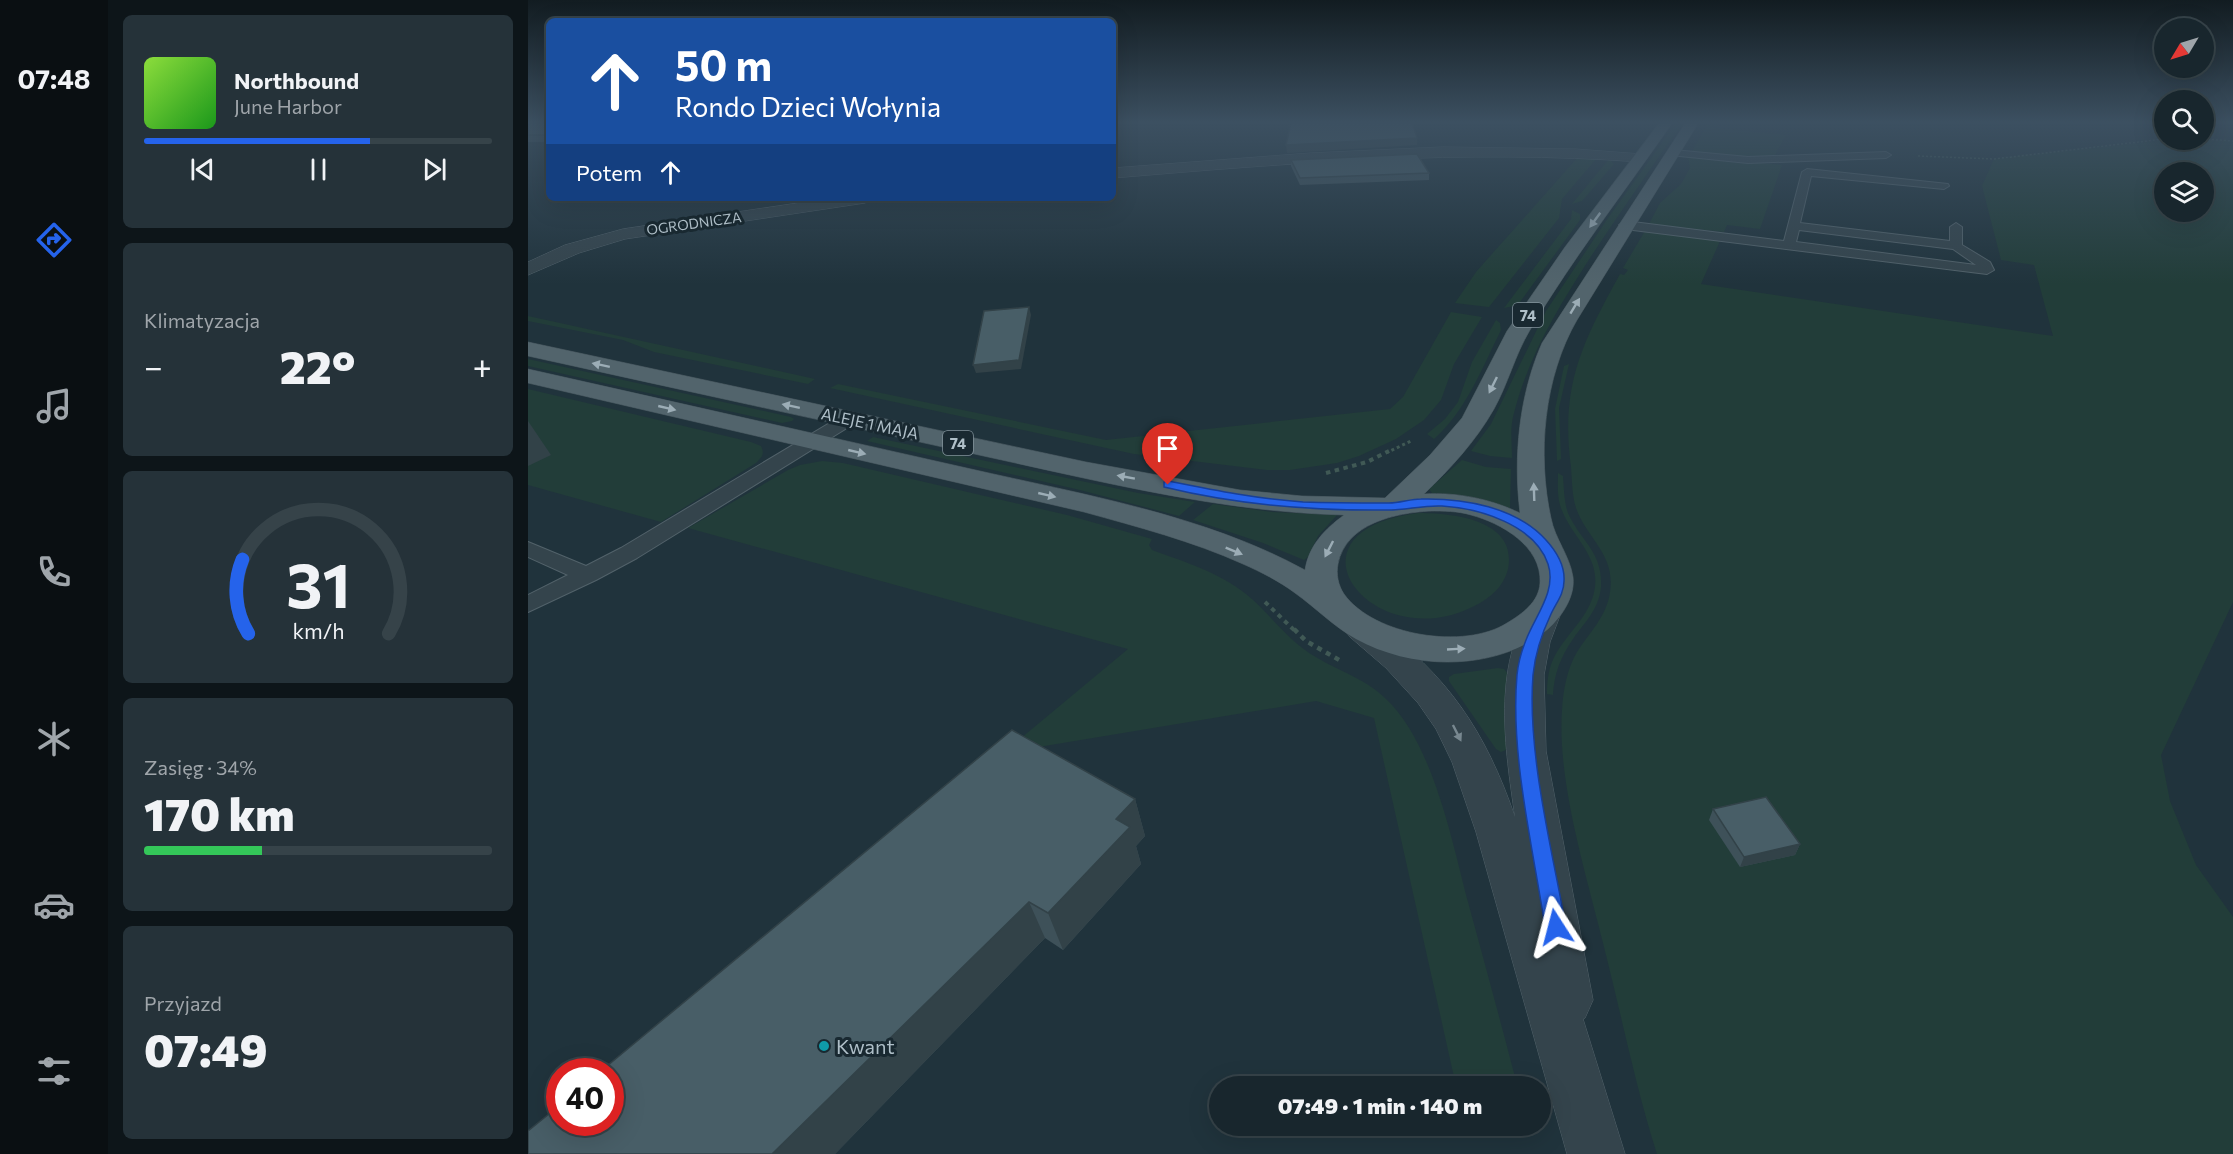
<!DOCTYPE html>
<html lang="pl">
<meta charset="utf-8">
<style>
:root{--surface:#18262d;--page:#253239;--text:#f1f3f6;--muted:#9fa5aa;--line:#364349;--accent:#2563eb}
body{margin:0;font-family:Commissioner,sans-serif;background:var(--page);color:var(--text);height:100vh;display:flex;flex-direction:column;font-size:22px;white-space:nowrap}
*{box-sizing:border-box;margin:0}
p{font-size:20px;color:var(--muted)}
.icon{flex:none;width:33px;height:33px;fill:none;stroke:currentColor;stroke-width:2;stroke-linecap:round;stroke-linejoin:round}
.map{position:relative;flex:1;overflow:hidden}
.details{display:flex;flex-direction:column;gap:15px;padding:15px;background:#0d1519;width:420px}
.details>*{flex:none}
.top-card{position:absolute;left:18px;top:18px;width:570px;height:183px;border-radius:9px;box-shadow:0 6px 24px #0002,0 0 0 2px var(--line);background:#1a4fa0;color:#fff;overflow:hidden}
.needle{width:39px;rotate:232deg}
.tools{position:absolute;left:1626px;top:18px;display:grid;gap:12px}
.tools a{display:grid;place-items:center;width:60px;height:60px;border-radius:50%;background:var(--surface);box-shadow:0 6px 24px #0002,0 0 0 2px var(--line);font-size:30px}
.speed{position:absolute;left:18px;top:1058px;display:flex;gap:12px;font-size:30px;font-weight:700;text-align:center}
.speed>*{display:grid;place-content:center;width:78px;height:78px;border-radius:50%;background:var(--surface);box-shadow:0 6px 24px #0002,0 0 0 2px var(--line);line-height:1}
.speed .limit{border:9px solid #d22;background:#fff;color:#111}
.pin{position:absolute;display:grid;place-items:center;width:51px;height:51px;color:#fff;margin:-62px -26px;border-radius:50% 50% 50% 0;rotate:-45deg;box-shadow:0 0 6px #0007}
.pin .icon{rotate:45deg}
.me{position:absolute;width:66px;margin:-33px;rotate:351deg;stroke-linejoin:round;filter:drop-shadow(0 0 4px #0008)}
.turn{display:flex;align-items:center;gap:21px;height:126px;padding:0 30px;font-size:27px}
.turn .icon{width:78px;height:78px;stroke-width:2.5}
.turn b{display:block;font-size:42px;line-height:51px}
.then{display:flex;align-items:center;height:57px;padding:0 30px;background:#0003;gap:12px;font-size:22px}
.big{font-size:45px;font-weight:800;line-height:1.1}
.details .tile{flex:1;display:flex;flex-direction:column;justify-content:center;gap:9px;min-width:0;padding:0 21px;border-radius:9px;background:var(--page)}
.details .dial{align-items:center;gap:0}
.dial svg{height:156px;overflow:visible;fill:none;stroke:var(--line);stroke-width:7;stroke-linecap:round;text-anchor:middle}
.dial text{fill:var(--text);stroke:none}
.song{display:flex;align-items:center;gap:18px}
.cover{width:72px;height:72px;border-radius:9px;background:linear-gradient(135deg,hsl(90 70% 55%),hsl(120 70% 35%))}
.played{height:6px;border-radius:3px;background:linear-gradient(90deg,var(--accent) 65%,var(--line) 65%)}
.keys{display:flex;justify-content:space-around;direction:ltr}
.heat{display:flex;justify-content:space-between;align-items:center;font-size:33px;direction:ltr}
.charge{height:9px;border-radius:4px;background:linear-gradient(90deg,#34c759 34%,var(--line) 0)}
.trip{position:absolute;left:681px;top:1076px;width:342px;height:60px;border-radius:30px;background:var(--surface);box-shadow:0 6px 24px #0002,0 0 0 2px var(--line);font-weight:800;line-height:60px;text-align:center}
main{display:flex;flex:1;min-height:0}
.menu{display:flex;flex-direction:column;width:108px;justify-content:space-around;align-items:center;background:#0a0f12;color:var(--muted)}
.menu .icon{width:42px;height:42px}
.menu .selected{color:var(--accent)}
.menu b{font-size:27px;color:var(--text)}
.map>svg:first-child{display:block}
</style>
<main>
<nav class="menu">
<b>07:48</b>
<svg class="icon selected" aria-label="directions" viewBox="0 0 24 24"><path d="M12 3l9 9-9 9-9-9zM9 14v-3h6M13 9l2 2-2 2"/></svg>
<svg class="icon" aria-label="music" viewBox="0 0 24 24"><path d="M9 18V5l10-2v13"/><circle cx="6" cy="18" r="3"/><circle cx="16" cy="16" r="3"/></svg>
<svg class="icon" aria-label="phone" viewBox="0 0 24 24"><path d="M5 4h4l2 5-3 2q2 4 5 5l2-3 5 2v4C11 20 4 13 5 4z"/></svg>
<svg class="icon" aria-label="climate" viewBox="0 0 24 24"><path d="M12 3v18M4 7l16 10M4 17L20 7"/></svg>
<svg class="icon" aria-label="car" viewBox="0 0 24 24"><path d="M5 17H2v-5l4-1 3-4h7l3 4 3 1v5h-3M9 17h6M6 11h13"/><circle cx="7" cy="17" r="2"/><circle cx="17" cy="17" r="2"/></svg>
<svg class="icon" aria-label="filters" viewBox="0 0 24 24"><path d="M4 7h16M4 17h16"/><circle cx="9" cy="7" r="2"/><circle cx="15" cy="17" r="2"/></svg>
</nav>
<section class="details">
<div class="tile">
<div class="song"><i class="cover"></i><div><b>Northbound</b><p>June Harbor</p></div></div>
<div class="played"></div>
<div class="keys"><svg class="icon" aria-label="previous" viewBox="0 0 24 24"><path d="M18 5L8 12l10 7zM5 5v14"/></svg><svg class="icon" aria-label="pause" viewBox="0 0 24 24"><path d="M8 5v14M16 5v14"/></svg><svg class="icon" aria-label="next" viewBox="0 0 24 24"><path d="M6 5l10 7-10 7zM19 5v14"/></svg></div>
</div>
<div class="tile"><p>Klimatyzacja</p>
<div class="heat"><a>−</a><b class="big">22°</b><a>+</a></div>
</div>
<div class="tile dial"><svg viewBox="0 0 100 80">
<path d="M14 69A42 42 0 1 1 86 69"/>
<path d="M14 69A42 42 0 0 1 11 31" stroke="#2563eb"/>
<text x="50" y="56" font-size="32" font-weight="700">31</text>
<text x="50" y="72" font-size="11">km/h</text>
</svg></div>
<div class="tile"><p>Zasięg · 34%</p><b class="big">170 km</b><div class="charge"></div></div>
<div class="tile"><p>Przyjazd</p><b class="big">07:49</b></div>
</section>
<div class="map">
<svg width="1705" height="1154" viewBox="0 0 1705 1154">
<rect width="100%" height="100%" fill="#20333c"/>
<g fill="#223d39" fill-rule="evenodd">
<path d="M1149,122H1155C1124,167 1092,212 1062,258C1030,308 999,358 985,417C982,430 984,445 984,458L962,456L943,451L963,424L1018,311L1080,218Z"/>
<polygon points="1181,122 1191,122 1188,128 1258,135 1246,157 1224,159 1163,153"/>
<path d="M1676,139L1705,141V602L1633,755L1642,801L1668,865L1705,917V1154H1129C1107,1085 1093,1013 1075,943C1058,873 1029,782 1034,710C1035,691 1039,669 1049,652C1061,633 1079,616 1082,592C1088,555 1059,539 1048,508C1044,496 1044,480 1043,467C1032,386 1054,343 1092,274L1096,275L1100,270L1095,268L1117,231L1192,241L1173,284L1525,336L1506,265L1473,260L1454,186L1466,159L1638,140ZM1636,172H1676V212H1636Z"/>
<polygon points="1050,157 1069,158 1034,199 1031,218 961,307 927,303 948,272"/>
<polygon points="1160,157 1254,165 1232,229 1199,225 1196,232 1121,224 1132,203 1153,184 1162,168"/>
<polygon points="1081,159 1086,164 1054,201 1044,204"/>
<polygon points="1044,210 1052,214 1052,220 992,302 986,306 976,308 1043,219"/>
<polygon points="923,312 954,317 926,364 913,400 896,420 868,439 831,456 809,463 762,470 739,470 606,454 302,388 310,384 578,440 862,409 875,397"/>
<polygon points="0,316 287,379 280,384 126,352 95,340 0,321"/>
<path d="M968,320L972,323L973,330C954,368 938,411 906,439L899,434L917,419L930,402L944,362Z"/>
<polygon points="0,359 263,417 266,419 264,421 254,423 0,366"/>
<polygon points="1041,364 1031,408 1033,459 1029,461 1027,409 1036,366"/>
<path d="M0,389L223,442L233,446C237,454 234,457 228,463L133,522L0,485Z"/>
<polygon points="345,437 610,493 667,502 651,516 552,490 339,441"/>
<polygon points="934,460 958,467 983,469 982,508 975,508 925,495 904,493 901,489"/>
<path d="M294,461L315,463L539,515L624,539L621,545L624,550C657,562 690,572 718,594C739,611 755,634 777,650C803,669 835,676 858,699C905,743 924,841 940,902C956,961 972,1019 987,1077L976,1086H928L846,718L788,701L475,753L600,649L160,528L260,470L272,465Z"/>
<path d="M1030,473L1035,476C1036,488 1036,502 1040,513C1052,541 1075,551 1073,587C1071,609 1057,622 1045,639C1033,656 1026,674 1025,695L1019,694C1019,683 1020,672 1024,662C1035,635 1063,618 1067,587C1071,553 1041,535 1032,505C1029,495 1030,483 1030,473Z"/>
<polygon points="685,504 744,512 809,515 790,536 780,557 776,560 735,543 665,520"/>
<path d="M890,513C920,513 982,518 981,560C981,579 968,594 952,603C849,663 743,532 890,513Z"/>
<polygon points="970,668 976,669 980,674 980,746 978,750 973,752 968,749 921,681 921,677 926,674"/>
</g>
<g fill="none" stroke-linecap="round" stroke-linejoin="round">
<g stroke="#52626a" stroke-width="2">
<g id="service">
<polygon points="1145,150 1220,157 1358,152 1363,155 1358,158 1220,163 1142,155 1142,151"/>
<path d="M1279,169L1420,184L1421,186L1416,189L1283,176L1272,223L1422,241V227L1428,223L1434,227V245L1462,262L1466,270L1459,274L1097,229L1091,225L1097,221L1256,241L1274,172ZM1271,230L1425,249L1448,265L1268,242Z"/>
<polygon points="321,414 327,415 330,419 327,423 109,558 68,580 0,612 0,595 40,575 0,557 0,542 58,566 93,548 315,415"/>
</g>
</g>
<g stroke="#52626a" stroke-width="1">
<g id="minor">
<path d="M915,147L1047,149L1113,154L1120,158L1113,162C936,149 761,163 585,178V168L783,153Z"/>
<polygon points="304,198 345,198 337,203 97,239 51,253 0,275 0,262 37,245 95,229"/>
</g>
</g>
<g stroke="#52626a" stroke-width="1">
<path id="tertiary" d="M1016,602L1028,605L1033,613L1022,642L1016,675L1018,751L1065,1000L1057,1018L1055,1019L1097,1154H1039L948,832L924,762L908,729L890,703L858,668L822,637L816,629L822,621L834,617L846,621C920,676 957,730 987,817C977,747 964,668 1004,605Z"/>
</g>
<g stroke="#405058" stroke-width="1">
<path id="primary" d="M1132,122H1145C1097,191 1045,258 1002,330C987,355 980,384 966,409C948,441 922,469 896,494C929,492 963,499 992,513C985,457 991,395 1014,343L1158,122H1171L1049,320C1016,377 1009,454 1023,518C1027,539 1042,556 1045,577C1048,600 1028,625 1010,637C958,671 882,669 828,639C805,626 788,608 767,593C751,581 733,572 715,564C664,541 610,527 556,512L0,383V369C148,402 295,436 443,469C553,494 677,515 777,570C781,545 797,529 816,515C693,512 571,481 451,455C301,422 150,389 0,356V342L558,462L712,490L774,496L857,498L902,455L934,418L979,331L1037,247ZM902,511C915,511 930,511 943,515C973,523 1014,546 1012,583C1011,602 994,614 979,623C937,650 846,636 816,594C810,585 808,574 810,564C818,523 868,513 902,511Z"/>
</g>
<g stroke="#405955" stroke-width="1.5" stroke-dasharray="2 2" stroke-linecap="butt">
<polyline points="1676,139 1705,141"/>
<polyline points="1390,156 1466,159 1636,139"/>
</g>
<polyline stroke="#405955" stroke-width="3" stroke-dasharray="3 3" stroke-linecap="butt" points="858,453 883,441"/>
<g stroke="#405955" stroke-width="4" stroke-dasharray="4.5 4.5" stroke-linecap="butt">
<polyline points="798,473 839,462 861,451"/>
<polyline points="737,602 767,631"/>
</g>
<polyline stroke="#405955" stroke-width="4.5" stroke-dasharray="5 5" stroke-linecap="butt" points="766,629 778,641 813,661"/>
<use href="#service" fill="#34444c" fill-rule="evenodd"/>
<use href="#minor" fill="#34444c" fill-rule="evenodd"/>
<use href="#tertiary" fill="#34444c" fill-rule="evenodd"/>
<use href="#primary" fill="#52646c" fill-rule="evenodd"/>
</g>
<g fill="#3e5159">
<rect x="0" y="122" width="21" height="20"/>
<polygon points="763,160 901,173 901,180 772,185 763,166"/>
<polygon points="607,799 617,836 608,846 613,864 535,950 517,938 307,1154 0,1154"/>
<polygon points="1185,809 1272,844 1267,855 1212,867 1181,820"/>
</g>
<g fill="#324248">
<polygon points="889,138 889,145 759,153 758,145"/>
<polygon points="501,307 503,315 493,369 448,373 445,365"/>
<polygon points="0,421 23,455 0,466"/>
<polygon points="607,799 617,836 608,846 613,864 535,950 520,913 588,819"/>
<polygon points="1272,844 1267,855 1212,867 1216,857"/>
<polygon points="501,902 517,938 307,1154 244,1154"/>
</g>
<g fill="#485e67" stroke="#324248" stroke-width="1.5">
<rect x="0" y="122" width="21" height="13"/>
<polygon points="763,122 884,122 889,138 758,145"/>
<polygon points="889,154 901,173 772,178 763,160"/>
<polygon points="501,307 491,360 445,365 456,311"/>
<polygon points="484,730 607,799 588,819 602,827 520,913 501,902 244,1154 0,1154 0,1131 32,1105 32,1122 82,1122 82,1071 73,1071"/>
<polygon points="1238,797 1272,844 1216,857 1185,809"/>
</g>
<defs><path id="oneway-solid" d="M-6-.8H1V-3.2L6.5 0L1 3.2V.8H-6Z" transform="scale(1.5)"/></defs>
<g fill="#9cadb6">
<use href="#oneway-solid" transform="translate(1067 220) rotate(126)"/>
<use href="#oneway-solid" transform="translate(1047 306) rotate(-59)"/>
<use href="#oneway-solid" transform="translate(73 365) rotate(-168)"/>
<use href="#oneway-solid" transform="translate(965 385) rotate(116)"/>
<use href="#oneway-solid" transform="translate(263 406) rotate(-168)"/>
<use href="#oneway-solid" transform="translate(139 408) rotate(13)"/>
<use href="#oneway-solid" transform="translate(329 452) rotate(13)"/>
<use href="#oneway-solid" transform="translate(598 477) rotate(-170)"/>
<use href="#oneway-solid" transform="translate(1006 492) rotate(-92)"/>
<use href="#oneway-solid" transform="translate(519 495) rotate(13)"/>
<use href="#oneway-solid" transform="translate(801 549) rotate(117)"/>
<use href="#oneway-solid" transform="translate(706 551) rotate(22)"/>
<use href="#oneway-solid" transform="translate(928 649) rotate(-3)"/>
</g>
<use fill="#788890" href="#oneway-solid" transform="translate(929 733) rotate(63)"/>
<linearGradient id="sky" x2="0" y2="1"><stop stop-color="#121c21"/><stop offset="0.43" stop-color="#3c5061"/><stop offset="1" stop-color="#3c5061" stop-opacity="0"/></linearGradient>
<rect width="1705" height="284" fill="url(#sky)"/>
<path fill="#2563eb" stroke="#184099" stroke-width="1.5" d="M640,481C685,490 729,499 775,502C803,503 832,503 861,503C872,503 882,499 893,499C936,498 988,507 1018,540C1028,551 1037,566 1036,581C1036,594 1028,603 1023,614C1014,633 1007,654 1005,675C999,753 1024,849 1038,927L1035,933L1028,936L1020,933L1017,927C1005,847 982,755 989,675C990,664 994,650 998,640C1007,616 1029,591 1020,564C1007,525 951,508 914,506C896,505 878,510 860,510C784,511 710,505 636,487V482Z"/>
<circle fill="#0f9aa8" stroke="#192931" stroke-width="2" cx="296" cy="1046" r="6"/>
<g text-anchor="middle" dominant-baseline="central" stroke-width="6" stroke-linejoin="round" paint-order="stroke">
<g font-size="14" fill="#afbfc8" stroke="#192931">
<text transform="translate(166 223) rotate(-8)">OGRODNICZA</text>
</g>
<g fill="#192931" stroke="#82929b" stroke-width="1.5">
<rect x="985" y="303" width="30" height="24" rx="4.5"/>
<rect x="415" y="431" width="30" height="24" rx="4.5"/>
</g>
<g font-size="15" font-weight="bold" fill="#afbfc8">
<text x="1000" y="315">74</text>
<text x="430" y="443">74</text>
</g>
<g font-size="16" fill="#afbfc8" stroke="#192931">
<text transform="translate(342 423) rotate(12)">ALEJE 1 MAJA</text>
</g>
<g font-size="20" fill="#afbfc8" stroke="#192931" text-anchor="start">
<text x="308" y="1046">Kwant</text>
</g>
</g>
</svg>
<div class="tools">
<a><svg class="needle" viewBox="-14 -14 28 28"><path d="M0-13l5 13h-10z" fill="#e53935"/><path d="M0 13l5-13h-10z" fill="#9fa5aa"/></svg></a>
<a><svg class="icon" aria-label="search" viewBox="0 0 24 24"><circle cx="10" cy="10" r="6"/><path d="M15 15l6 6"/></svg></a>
<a><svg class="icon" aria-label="layers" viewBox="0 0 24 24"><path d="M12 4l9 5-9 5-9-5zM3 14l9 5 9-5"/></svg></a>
</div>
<div class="speed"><div class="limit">40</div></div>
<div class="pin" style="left:640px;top:485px;background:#d93025"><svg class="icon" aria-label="arrive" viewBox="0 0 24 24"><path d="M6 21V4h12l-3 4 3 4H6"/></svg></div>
<svg class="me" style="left:1028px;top:927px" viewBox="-20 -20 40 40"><path d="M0-17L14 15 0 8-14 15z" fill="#2563eb" stroke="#fff" stroke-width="4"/></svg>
<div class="trip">07:49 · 1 min · 140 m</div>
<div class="top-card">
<div class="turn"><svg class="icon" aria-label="ahead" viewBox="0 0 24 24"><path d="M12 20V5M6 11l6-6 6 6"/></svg><div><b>50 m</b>Rondo Dzieci Wołynia</div></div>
<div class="then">Potem<svg class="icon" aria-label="ahead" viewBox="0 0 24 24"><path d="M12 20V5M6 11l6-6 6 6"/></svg></div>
</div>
</div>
</main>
